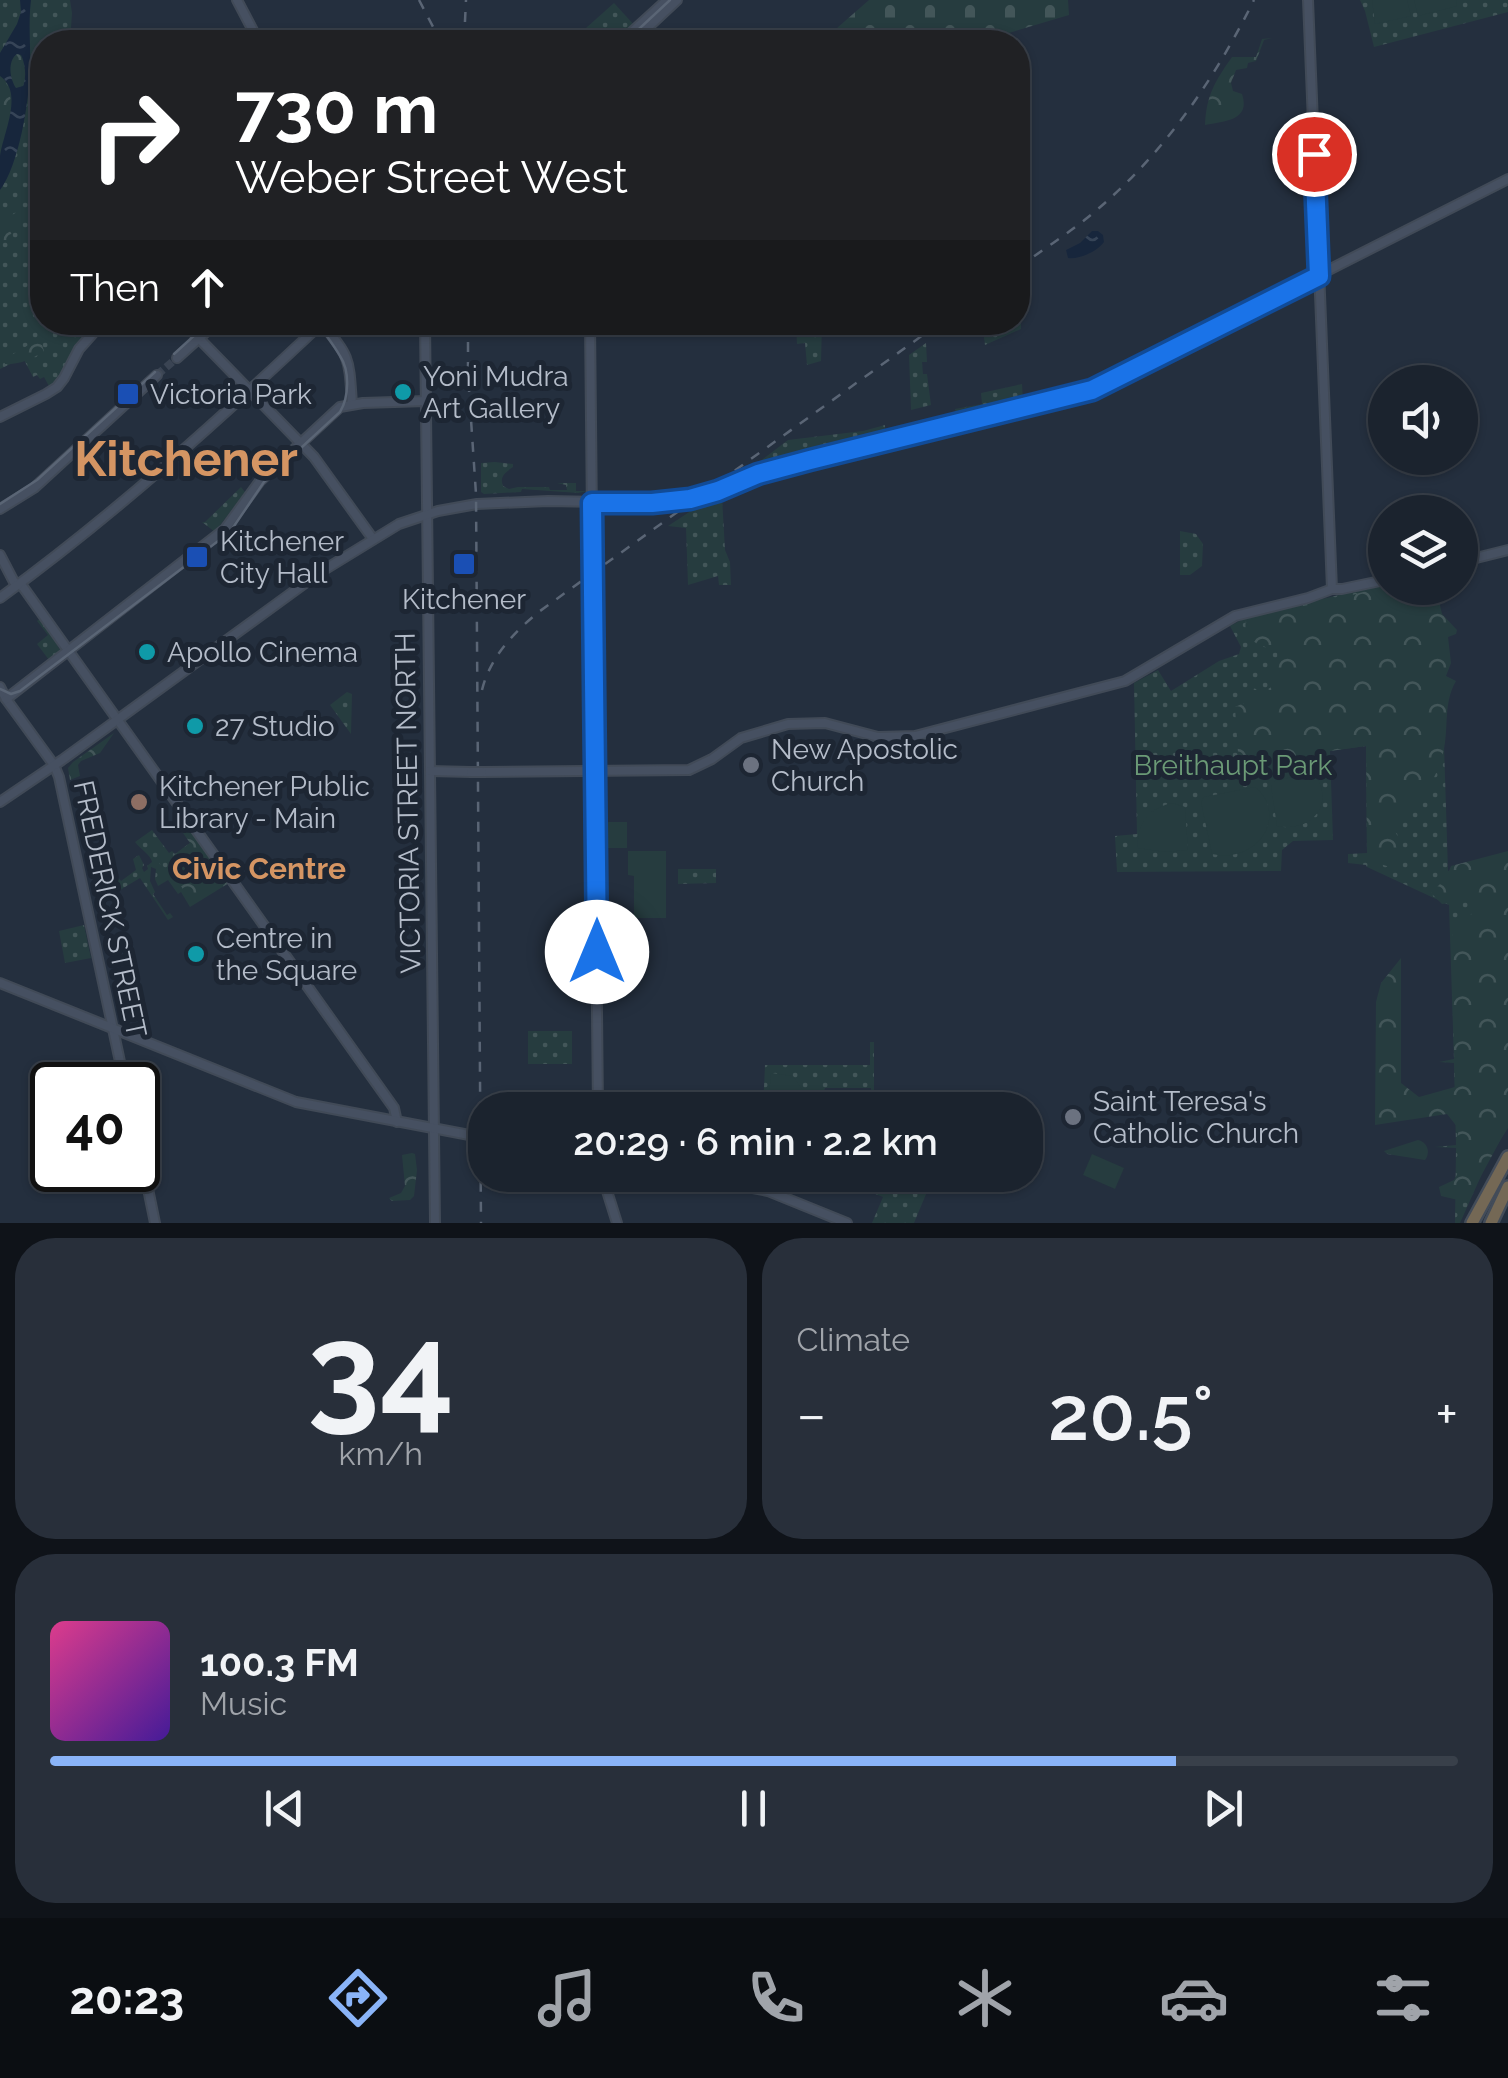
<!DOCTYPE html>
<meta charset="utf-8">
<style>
:root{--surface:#1b232e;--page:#282f3a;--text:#f1f3f6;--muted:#a0a4aa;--line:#39404a;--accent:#8ab4f8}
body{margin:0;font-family:Raleway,sans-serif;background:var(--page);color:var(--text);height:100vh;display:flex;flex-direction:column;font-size:38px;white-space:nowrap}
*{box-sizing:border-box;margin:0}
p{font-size:32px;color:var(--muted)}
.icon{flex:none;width:55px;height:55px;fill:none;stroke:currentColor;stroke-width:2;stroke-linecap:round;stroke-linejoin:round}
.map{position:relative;height:1223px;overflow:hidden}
.panel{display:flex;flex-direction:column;gap:15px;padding:15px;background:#0f1319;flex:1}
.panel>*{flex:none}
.hud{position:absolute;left:30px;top:30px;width:1000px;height:305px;border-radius:40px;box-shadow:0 2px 8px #0004,0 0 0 2px var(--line);background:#202124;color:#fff;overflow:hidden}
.fabs{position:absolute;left:1368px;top:365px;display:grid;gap:20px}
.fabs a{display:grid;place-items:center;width:110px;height:110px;border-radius:50%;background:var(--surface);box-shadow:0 2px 8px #0004,0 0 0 2px var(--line);font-size:50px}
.speed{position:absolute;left:30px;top:1062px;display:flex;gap:20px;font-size:50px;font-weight:700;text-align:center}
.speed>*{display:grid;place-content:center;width:130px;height:130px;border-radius:50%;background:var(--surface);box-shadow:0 2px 8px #0004,0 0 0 2px var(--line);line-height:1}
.speed .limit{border:5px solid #111;border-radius:15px;background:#fff;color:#111}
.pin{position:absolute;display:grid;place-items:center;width:85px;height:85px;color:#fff;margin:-42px;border:5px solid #fff;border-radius:50%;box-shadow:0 2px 10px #0007}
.me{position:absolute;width:110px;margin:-55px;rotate:0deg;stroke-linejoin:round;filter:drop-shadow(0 0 8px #0008)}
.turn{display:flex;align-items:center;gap:35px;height:210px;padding:0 40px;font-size:45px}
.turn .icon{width:130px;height:130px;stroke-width:2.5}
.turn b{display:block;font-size:70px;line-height:85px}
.then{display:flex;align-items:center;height:95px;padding:0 40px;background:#0003;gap:20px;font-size:38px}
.big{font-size:75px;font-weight:600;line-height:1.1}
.panel .card{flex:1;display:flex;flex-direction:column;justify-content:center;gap:15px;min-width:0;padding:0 35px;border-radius:40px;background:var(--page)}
.panel .dial{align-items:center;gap:0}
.dial b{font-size:130px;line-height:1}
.song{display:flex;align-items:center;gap:30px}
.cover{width:120px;height:120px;border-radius:15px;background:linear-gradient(135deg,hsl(330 70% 55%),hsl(260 70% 35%))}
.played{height:10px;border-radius:5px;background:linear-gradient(90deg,var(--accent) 80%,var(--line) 80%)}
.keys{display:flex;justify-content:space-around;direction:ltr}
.heat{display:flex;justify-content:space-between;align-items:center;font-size:55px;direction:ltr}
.panel .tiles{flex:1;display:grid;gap:15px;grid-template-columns:1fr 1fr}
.card:last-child{grid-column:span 2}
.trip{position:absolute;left:468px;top:1092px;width:575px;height:100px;border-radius:40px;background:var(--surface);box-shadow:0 2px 8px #0004,0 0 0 2px var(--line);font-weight:600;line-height:100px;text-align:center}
.dock{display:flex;height:160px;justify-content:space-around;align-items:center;background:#0b0e12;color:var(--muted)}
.dock .icon{width:70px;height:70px}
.dock .current{color:var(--accent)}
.dock b{font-size:45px;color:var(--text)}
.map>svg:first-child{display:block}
</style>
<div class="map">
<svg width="1508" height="1223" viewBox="0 0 1508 1223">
<defs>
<pattern id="grass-dots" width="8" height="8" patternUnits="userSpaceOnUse" patternTransform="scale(2.5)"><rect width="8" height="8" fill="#263c3f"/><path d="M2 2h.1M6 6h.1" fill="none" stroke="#435659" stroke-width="1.8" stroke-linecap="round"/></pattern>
<pattern id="forest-crowns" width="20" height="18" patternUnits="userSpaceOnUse" patternTransform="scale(2.5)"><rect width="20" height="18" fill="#263c3f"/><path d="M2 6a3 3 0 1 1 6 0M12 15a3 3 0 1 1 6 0" fill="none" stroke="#435659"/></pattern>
<pattern id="cemetery-stones" width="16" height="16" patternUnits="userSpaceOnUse" patternTransform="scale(2.5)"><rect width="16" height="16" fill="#263c3f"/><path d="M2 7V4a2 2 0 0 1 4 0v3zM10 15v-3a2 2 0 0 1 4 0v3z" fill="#435659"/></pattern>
<pattern id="water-ripples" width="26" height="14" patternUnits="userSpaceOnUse" patternTransform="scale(2.5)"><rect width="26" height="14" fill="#17263c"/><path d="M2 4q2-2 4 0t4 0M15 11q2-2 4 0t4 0" fill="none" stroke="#364457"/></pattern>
</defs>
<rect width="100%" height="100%" fill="#242f3e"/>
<g fill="url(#grass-dots)">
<path d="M0,0H70L72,13L70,42H42V322L75,323L87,335C72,351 68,374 50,388L44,377L40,379L37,375L33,377L23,358L0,369Z"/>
<polygon points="1360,0 1508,0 1508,12 1374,47 1365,11"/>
<polygon points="614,3 635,26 617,42 600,42 586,28"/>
<polygon points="1030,267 1021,299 1021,329 985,345 982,323 1018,322 1018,276"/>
<polygon points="796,323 822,323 821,361 807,365 805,343 797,344"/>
<polygon points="926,343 927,362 922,362 923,374 927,374 931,405 911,410 909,355"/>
<polygon points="1022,384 1023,401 963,416 956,414 955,409 982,404 981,393"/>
<polygon points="885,425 885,434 883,436 775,461 756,468 755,465 788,440 863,431"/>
<path d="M495,462L513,464V467C506,472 499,476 503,486L509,489L518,487H549L550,490H567L566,485L557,483H576V491H588L578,493L522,489L521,492L484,494L481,492V463Z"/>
<polygon points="241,487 245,492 215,532 202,522 205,522"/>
<polygon points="722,497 725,550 730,562 731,585 719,585 718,576 688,585 686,528 668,526 700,505"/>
<polygon points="1180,531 1196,534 1203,544 1202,566 1190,575 1180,575"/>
<polygon points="1385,584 1385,588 1439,588 1448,871 1508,854 1508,1128 1489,1158 1460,1223 1455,1223 1456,1148 1435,1147 1456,1145 1454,1063 1439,1062 1454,1059 1449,905 1367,867 1366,865 1348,863 1348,854 1367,853 1366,746 1330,751 1333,840 1293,841 1282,850 1281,871 1117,872 1115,836 1137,834 1134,683 1158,670 1171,691 1219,661 1239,654 1241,647 1230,626 1247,617"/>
<polygon points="41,618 60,650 49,660 37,644 48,635 37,621"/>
<polygon points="347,692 352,694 351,734 330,705"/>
<path d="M152,830L169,853L172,851L175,854L198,837L229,883L190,907L181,892L178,894L168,880L158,886L155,879L156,869L151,867L150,881L155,892L153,894L167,915L170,913L173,917L168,920L140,878L120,890L114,884V878L116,875L121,881L136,870L133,859L139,855L144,865L142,868L144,872L148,869L147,866L152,862C151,855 140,849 135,842Z"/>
<polygon points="678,869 716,869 716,883 678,884"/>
<polygon points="84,925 91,958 65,963 59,931"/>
<rect x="528" y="1031" width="44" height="33"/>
<polygon points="870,1042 874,1042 874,1110 872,1110 871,1088 825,1088 818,1110 763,1110 765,1065 870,1065"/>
<polygon points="874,1175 934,1175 914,1223 872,1223 883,1197 868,1191"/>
</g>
<g fill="url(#forest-crowns)">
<path d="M1272,38L1264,40L1256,61L1248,63L1247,68L1236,70L1231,83L1233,91L1242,94C1251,121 1224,121 1205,125C1206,96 1215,81 1232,57H1256L1262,39Z"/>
<path d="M17,54H21C25,63 27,77 23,86L16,88C10,80 10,67 12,58Z"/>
<path d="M1,75C19,97 8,130 0,154Z"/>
<polygon points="34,104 39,112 34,142 22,142 27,111"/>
<path d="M17,212C22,215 23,225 20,230L9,229L12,235L9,240L0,242V220L7,214L12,215Z"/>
<path d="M38,342L42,345L44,351C32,359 19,365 5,364L3,360L32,343Z"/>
<path d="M1385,586V588H1436L1442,614L1457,630L1456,634L1448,637L1451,663L1446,676L1456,681C1442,705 1450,731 1442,757C1439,768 1432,783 1425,792C1415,805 1403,813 1394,828L1404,852L1390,867L1364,859L1367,853L1366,746L1330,751L1258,772L1260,762L1251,761L1247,771L1239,768L1235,707L1244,703L1249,687L1263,691L1274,686L1269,669L1278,661L1277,650C1258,646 1240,639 1247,617L1334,600Z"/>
<polygon points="114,733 100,753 81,761 78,765 80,776 70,780 68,768 73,762"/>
<polygon points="177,816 180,817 227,880 224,885 192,904 181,886 176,888 159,863 175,876 181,872 183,862 174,859 173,856 190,843 174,820"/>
<polygon points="1508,851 1508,1126 1467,1202 1441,1196 1439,1187 1454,1180 1458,1173 1458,1128 1447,1114 1375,1125 1376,1002 1381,983 1401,958 1401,1083 1419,1097 1455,1087 1452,983 1453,921 1470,917 1476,900 1442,904 1431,893 1446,878 1451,866"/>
<path d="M1418,1140C1427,1142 1431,1152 1425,1160L1387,1154L1384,1151Z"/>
<polygon points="412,1153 415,1154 417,1170 414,1196 410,1200 392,1201 389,1198 401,1193 405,1186 402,1155"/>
</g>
<polygon fill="url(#cemetery-stones)" points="869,0 1068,0 1069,15 985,40 982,42 821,42"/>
<g fill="#263c3f">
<polygon points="1372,0 1407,0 1411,16 1375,24"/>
<polygon points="1414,0 1456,0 1457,6 1418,16"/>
<path d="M1313,772C1337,803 1312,833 1277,826L1271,786L1275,781Z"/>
<path d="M1255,787C1289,815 1258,864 1212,854L1201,802L1204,797Z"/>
<path d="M1172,803L1185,807L1188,850L1165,852L1138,848C1136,824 1149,808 1172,803Z"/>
<rect x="604" y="822" width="23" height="26"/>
<polygon points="628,851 666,851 666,918 634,918 634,876 628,875"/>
<polygon points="771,1073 793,1076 803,1091 800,1108 768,1106"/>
<polygon points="1092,1154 1124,1168 1115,1189 1083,1175"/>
</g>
<g fill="url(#water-ripples)" fill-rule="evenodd">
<path d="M20,0H31C28,24 31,46 30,70C29,102 19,165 0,190C0,179 0,168 0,158C2,135 25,93 0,76V53L17,24L21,12ZM17,54L21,55C25,63 27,77 23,86L16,88C10,79 7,61 17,54Z"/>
<path d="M1092,231H1098L1103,235L1104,242C1098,251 1079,260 1068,258L1066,250L1080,243Z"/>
</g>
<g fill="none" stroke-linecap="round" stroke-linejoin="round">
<polyline stroke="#3a4453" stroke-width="8" stroke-dasharray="8 4" stroke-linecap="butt" points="157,375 177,358"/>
<g stroke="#414a57" stroke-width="12">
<g id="secondary">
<polyline points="237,0 259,42"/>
<polyline points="1308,0 1332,589"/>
<polyline points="621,42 667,0"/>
<polyline points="632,42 677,0"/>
<polyline points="183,322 314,457 373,539"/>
<polyline points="425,322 435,1223"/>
<polyline points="590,322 598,1110"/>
<path d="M321,323C351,356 349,361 352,404"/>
<polyline points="177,358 217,322"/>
<polyline points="0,417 46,394 57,387 64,378 79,349 103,322"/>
<polyline points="0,509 34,488 157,375"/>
<polyline points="0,555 14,582 23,587 394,1108 397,1122"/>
<polyline points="1460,562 1508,550"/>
<path d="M0,598C115,514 219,420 323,322"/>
<polyline points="0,687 6,699 54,765 59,777 125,1085"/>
<polyline points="6,699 225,529 260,481 340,407 363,403 426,401"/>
<polyline points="430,771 471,772"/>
<polyline points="482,772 689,770 712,759 741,738 788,724 825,723 878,737 915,736 1125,681 1235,616 1308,598 1332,589 1342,589 1385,580"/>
<polyline points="0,802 62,760 319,573 399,524 438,511 477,504 548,501 652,503 690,499 712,493 758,475 838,452 1092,390 1508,179"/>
<polyline points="0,983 296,1102 485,1138"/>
<polyline points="138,1140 155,1223"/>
<polyline points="602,1175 617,1223"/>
<polyline points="683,1175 768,1191 847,1223"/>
</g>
</g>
<g stroke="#434c59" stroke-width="16">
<g id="highway">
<polyline points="1472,1223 1508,1157"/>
<polyline points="1491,1223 1508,1187"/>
</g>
</g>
<use href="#secondary" stroke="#465061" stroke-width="8"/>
<use href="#highway" stroke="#746855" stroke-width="11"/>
<g stroke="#5a6575" stroke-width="2.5">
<polyline points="625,42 670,0"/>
<polyline points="174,354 209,322"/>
<polyline points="0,504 37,480 155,372"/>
<path d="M0,689L11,694L20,691L230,532L264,482L340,412C349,397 350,371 340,356C336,349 331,342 326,335L328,322"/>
</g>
<g stroke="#5a6575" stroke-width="2.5" stroke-dasharray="10 10" stroke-linecap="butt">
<polyline points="419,0 441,42"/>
<polyline points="464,42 466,0"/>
<path d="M1018,268C1042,250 1069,233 1092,214C1163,155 1213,82 1254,0"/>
<polyline points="468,322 468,375 476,494 481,1223"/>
<path d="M482,690C490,657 514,632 540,611L941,322"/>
</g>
<g stroke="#414a57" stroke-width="12" stroke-linecap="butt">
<polyline id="secondary-bridge" points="471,772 482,772"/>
</g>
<use href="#secondary-bridge" stroke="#465061" stroke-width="8"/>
</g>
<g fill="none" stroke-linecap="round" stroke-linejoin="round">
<g stroke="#114b97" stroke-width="25">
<polyline id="route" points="597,952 592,503 652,503 690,499 718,491 758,474 810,460 1092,390 1319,276 1314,154"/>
</g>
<use href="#route" stroke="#1a73e8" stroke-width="18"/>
</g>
<g fill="#0f9aa8" stroke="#1d2633" stroke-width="4">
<circle cx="403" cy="392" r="10"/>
<circle cx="147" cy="652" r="10"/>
<circle cx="195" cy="726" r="10"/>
<circle cx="196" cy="954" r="10"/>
</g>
<g fill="#1a4fb4" stroke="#1d2633" stroke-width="4">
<rect x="116" y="382" width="24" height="24" rx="5"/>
<rect x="185" y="545" width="24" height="24" rx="5"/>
<rect x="452" y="552" width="24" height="24" rx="5"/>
</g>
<g fill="#6b7280" stroke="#1d2633" stroke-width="4">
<circle cx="751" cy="765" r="10"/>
<circle cx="1073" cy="1117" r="10"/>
</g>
<circle fill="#8d6e63" stroke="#1d2633" stroke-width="4" cx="139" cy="802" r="10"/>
<g text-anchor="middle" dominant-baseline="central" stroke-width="10" stroke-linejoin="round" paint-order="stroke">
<g font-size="28" fill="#b4bcc9" stroke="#1d2633" text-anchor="start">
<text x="423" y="376">Yoni Mudra<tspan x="423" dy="32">Art Gallery</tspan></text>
<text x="150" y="394">Victoria Park</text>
<text x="220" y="541">Kitchener<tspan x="220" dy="32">City Hall</tspan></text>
<text x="464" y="599" text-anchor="middle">Kitchener</text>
<text x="167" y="652">Apollo Cinema</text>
<text x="215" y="726">27 Studio</text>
<text x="771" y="749">New Apostolic<tspan x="771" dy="32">Church</tspan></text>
<text x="159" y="786">Kitchener Public<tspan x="159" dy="32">Library - Main</tspan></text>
<text x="216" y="938">Centre in<tspan x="216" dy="32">the Square</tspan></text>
<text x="1093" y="1101">Saint Teresa's<tspan x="1093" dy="32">Catholic Church</tspan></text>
</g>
<g font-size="28" fill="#6b9a76" stroke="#1d2633">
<text x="1233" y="765">Breithaupt Park</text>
</g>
<g font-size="28" fill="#b4bcc9" stroke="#1d2633">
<text transform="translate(408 803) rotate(-91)">VICTORIA STREET NORTH</text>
<text transform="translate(110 909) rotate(78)">FREDERICK STREET</text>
</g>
<g font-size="30" font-weight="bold" fill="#d59563" stroke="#1d2633">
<text x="259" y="868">Civic Centre</text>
</g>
<g font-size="48" font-weight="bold" fill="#d59563" stroke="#1d2633">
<text x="186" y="459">Kitchener</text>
</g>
</g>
</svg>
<div class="fabs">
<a><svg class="icon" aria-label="sound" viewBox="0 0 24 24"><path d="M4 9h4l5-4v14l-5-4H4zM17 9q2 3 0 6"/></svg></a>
<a><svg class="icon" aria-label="layers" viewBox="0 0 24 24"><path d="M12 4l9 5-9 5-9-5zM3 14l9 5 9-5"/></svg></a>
</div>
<div class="speed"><div class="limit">40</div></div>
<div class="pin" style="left:1314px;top:154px;background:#d93025"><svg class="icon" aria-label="arrive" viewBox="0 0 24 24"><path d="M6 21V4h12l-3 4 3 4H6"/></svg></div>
<svg class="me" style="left:597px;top:952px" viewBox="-20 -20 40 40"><circle r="19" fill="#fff"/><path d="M0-13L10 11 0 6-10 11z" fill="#1a73e8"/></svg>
<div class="trip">20:29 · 6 min · 2.2 km</div>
<div class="hud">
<div class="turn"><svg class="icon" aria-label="right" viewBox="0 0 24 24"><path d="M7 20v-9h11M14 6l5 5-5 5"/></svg><div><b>730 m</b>Weber Street West</div></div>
<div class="then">Then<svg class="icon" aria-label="ahead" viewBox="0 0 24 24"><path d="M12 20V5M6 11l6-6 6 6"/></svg></div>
</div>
</div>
<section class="panel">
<div class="tiles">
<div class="card dial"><b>34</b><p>km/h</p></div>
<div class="card"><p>Climate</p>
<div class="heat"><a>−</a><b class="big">20.5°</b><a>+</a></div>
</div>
<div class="card">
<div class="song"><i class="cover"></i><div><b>100.3 FM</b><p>Music</p></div></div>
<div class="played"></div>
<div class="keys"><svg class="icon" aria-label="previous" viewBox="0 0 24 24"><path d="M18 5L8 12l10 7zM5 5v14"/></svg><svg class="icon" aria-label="pause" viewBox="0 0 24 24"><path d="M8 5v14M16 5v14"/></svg><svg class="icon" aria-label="next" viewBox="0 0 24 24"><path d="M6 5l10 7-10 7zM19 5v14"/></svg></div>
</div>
</div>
</section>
<nav class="dock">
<b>20:23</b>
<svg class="icon current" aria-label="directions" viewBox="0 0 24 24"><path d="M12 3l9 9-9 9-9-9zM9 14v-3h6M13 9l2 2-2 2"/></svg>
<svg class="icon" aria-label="music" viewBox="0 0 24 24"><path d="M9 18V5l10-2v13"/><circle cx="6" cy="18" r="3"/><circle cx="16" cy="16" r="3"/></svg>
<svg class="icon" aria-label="phone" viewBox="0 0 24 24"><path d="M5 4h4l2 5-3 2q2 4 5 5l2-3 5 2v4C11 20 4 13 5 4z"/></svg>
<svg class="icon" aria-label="climate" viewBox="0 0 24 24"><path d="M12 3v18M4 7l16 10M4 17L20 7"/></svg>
<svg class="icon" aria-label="car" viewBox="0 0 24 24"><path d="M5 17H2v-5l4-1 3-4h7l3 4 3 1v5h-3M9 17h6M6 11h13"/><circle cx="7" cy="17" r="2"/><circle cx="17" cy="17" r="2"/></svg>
<svg class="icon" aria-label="filters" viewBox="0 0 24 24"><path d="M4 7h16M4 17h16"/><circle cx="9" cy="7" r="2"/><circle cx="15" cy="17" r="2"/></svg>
</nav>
